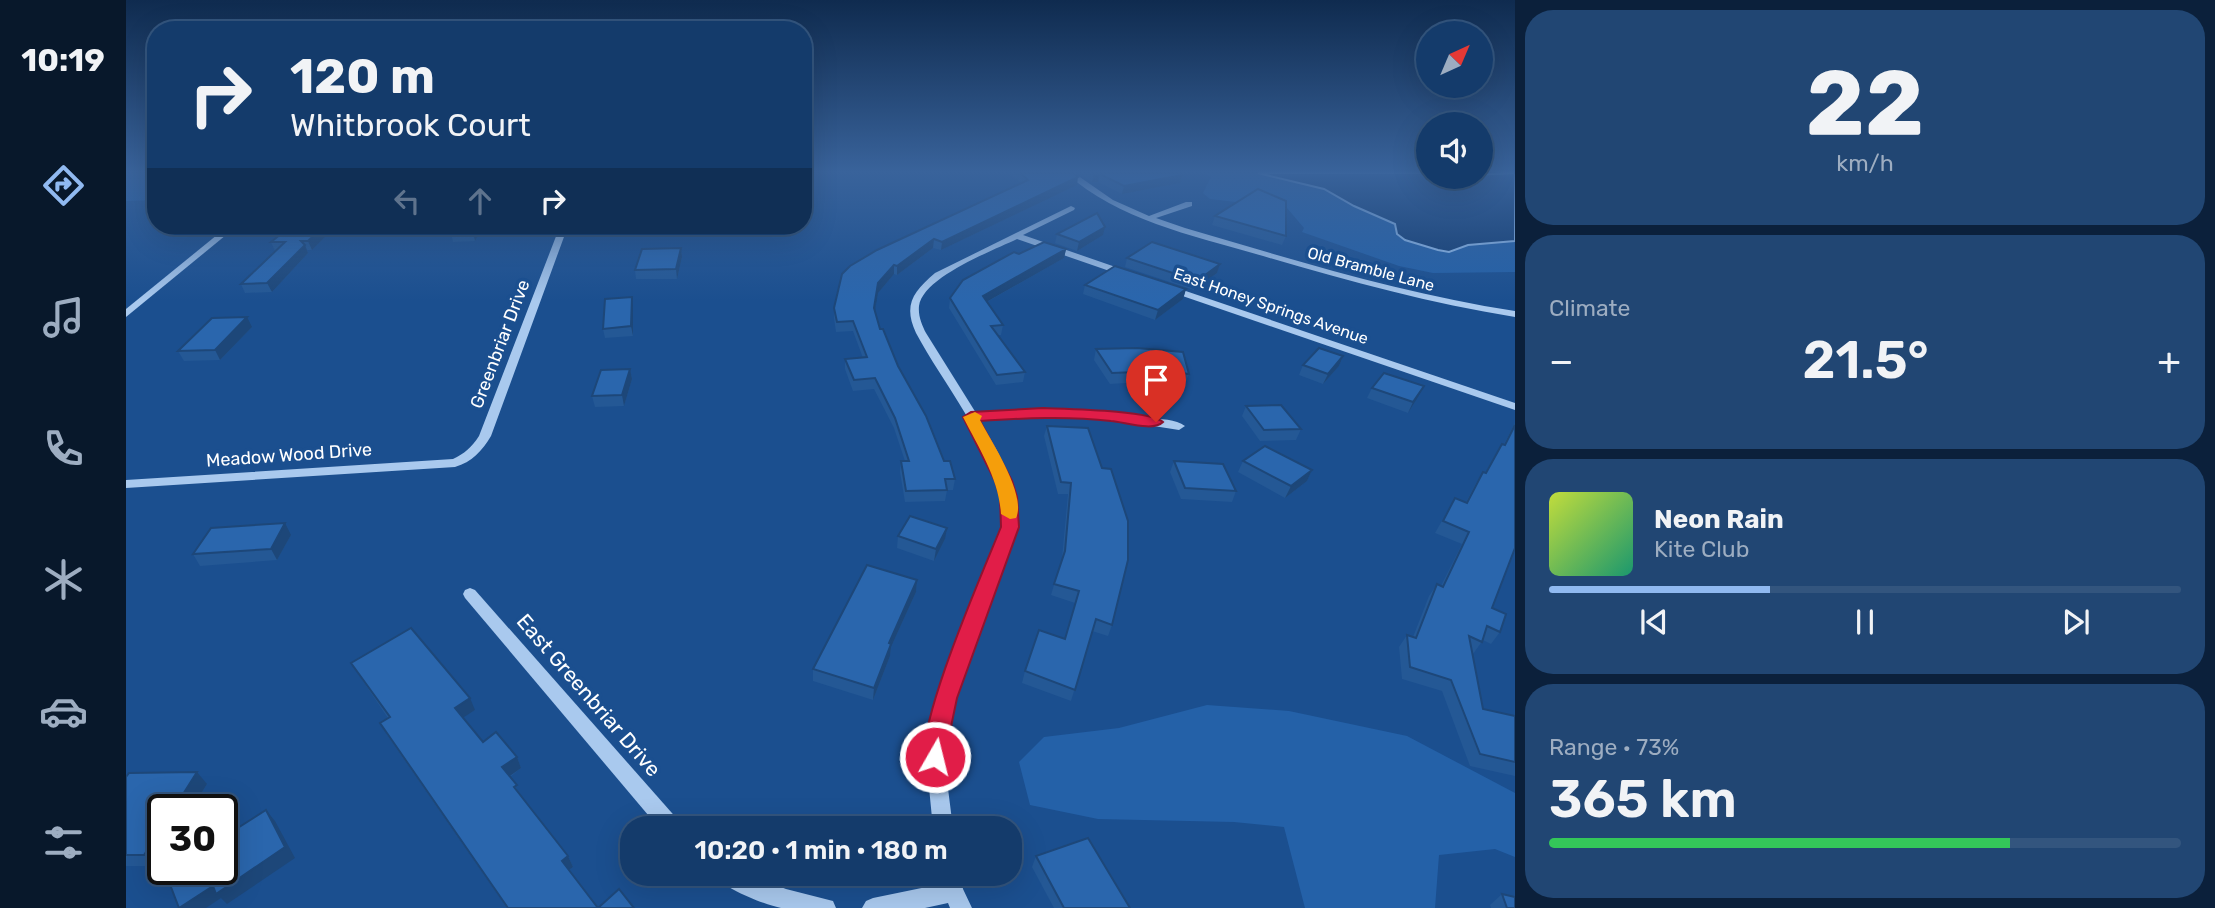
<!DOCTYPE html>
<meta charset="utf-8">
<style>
:root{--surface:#143b6b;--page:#214673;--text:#f1f3f6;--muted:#9dadc1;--line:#33557e;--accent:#90b9f0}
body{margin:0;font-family:Rubik,sans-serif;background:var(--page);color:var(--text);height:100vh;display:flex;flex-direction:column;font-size:26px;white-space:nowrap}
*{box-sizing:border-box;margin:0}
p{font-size:23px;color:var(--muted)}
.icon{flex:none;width:38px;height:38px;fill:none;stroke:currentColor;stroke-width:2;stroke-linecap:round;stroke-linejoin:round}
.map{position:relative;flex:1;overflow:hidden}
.panel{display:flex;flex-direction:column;gap:10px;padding:10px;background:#0b203b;width:700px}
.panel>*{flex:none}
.hud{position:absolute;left:21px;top:21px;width:665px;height:214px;border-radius:28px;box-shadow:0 7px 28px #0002,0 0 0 2px var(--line);background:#143b6b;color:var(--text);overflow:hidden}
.needle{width:46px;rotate:44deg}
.fabs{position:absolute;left:1290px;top:21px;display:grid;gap:14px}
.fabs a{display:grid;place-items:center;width:77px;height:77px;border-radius:50%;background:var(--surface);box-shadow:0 7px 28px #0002,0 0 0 2px var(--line);font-size:35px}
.speed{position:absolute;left:21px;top:794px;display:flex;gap:14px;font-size:35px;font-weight:700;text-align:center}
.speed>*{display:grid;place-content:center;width:91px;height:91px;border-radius:50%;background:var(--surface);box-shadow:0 7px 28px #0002,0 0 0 2px var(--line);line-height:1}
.speed .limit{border:4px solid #111;border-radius:10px;background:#fff;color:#111}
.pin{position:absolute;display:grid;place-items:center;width:60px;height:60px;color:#fff;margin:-72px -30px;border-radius:50% 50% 50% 0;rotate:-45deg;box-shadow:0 0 7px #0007}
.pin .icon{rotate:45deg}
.me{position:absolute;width:77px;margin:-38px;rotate:8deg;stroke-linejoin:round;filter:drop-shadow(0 0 5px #0008)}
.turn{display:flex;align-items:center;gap:24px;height:147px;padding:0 28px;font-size:32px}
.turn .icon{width:91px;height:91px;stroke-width:2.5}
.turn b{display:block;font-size:49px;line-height:60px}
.lanes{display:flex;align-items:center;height:66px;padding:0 28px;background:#0003;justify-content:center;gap:35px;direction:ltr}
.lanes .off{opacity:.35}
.big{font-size:52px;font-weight:600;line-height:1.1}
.panel .card{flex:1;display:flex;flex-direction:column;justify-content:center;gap:10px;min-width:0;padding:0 24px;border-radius:28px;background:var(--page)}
.panel .dial{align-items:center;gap:0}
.dial b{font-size:91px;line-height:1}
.song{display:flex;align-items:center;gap:21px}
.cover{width:84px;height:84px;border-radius:10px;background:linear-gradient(135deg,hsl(70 70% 55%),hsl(160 70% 35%))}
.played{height:7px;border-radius:4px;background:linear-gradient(90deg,var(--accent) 35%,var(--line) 35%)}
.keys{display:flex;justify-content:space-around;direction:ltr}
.heat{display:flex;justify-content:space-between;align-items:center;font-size:38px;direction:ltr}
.charge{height:10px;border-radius:5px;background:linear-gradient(90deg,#34c759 73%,var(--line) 0)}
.trip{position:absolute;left:494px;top:816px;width:402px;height:70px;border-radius:28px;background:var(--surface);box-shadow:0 7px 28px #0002,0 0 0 2px var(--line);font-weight:600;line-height:70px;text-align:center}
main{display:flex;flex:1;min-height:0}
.menu{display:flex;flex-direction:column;width:126px;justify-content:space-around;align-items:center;background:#08182b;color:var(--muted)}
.menu .icon{width:49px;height:49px}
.menu .active{color:var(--accent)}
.menu b{font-size:32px;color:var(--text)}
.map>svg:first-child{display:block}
</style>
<main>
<nav class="menu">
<b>10:19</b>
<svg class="icon active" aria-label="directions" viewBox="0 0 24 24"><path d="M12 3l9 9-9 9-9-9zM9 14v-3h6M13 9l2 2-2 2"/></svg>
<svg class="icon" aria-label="music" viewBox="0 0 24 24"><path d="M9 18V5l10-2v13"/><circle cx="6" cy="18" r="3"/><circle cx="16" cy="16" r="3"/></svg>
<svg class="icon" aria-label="phone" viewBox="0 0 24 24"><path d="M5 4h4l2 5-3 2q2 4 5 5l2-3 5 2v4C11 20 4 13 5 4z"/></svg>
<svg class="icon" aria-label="climate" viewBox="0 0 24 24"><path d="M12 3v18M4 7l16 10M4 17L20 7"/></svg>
<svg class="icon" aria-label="car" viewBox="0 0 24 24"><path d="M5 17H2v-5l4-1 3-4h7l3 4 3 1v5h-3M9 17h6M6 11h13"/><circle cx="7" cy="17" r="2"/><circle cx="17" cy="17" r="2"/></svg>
<svg class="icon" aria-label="filters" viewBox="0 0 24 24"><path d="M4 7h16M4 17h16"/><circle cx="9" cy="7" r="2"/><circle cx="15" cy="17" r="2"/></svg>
</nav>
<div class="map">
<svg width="1389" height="908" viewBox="0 0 1389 908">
<rect width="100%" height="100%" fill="#1b4f8f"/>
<g fill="#2461a8">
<polygon points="0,173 30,173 30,200 0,201"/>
<polygon points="1077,173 1132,173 1177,183 1211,194 1228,206 1269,224 1271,234 1286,243 1323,252 1342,245 1389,241 1389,272 1307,273 1273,266 1176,232 1178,228 1161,208 1084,199 1077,193 1085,177"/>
<polygon points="1081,705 1163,711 1281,736 1389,793 1389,857 1369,849 1313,855 1309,908 1179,908 1158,827 1108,822 972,819 904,805 893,762 918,737 993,728"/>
</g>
<polygon fill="#123a6d" stroke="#9cc4f0" stroke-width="2" points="1132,173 1302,173 1302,177 1389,173 1389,241 1342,245 1323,252 1312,250 1279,240 1271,234 1269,224 1228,206 1198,189"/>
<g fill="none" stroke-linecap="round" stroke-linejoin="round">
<g fill="#a9c9ee" fill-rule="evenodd">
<path d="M940,173H948L987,200L1023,216L1060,202H1066V206L1030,218L1059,228C1168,260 1277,294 1389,311V317C1301,303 1215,279 1130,254C1065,235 992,220 940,173Z"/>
<path d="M945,206L949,208L948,210L897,235L1004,272V276H998L891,239C866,251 797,277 793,306C792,316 796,325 800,333L850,413C908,408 965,410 1023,418C1034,419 1050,419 1059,426L1053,430C987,419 921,413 853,420C879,462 898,496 886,547L828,699L820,731L818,757L827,828H807L800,757L802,731L812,699L872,547C876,532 879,515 876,499C868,445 816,382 790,333C777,305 787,292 809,273Z"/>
<polygon points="102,226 111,226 0,317 0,309"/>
<path d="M434,226H442L365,436C356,451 346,462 329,467L0,488V480L327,459C338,454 346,447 353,436Z"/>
<polygon points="1045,286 1389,403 1389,410 1042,291 1042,287"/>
<polygon points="344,588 349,590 553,821 556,828 533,828 339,598 337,594 339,590"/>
<path d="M587,873H619L660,889L707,901L710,908C693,908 672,908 655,908C639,905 593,887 587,873Z"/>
<polygon points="814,873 834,873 837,889 846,908 824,908 822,903 799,908 736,908 740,901 747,898 815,884"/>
</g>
</g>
<g fill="#245895">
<polygon points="883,173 948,173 951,185 815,250 807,248 771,275 768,274 752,293 749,310 754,329 818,461 829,479 827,490 821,490 819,501 779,502 774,472 775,461 779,461 768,428 748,389 727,391 719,369 719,359 737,358 727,331 710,332 708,318 708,308 716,274 895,183"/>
<polygon points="953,173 1056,173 1056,175 1054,183 996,194 972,182 966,182"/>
<polygon points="1089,216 1160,236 1156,245 1086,225"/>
<polygon points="165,226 210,226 186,250 181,250 182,253 146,292 119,293 115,284 149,251 145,242"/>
<polygon points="329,226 357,226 349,241 327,242 325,233"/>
<polygon points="931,234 977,235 951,251 929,243"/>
<polygon points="555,248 556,257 551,279 510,279 509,270"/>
<polygon points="940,249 938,258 861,302 877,325 875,335 871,335 899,372 897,382 870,385 823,308 824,298 893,254"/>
<polygon points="1001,258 1094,264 1091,273 1068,290 999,267"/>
<polygon points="959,285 1060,289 1057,299 1029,320 957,294"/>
<polygon points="507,306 507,336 479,338 477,329"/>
<polygon points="126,327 94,360 58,361 52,351"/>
<polygon points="970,349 1063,374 1059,384 1033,381 984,384 968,360"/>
<polygon points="1217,356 1213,366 1197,384 1173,375 1177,365"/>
<polygon points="504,369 506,379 498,406 469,407 466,396"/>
<polygon points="1298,386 1282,413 1241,398 1246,388"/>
<polygon points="1120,406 1175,429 1170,440 1134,441 1116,416"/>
<polygon points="1389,423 1389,548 1366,608 1374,632 1365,644 1357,640 1347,654 1357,709 1389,716 1389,776 1344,766 1316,691 1276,679 1273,647 1281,635 1287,637 1303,596 1311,584 1315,586 1336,544 1309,533 1329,498 1340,502 1350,483 1357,472 1359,473 1369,455 1376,444 1378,444"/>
<polygon points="921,426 962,428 986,625 982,636 966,631 945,701 896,683 899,671 939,639 949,603 925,595 936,558 942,494 932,494 918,436"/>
<polygon points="1048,461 1110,491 1106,502 1055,499 1044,472"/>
<polygon points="1117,461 1186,470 1181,481 1159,498 1112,472"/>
<polygon points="165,535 151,560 74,566 67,554"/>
<polygon points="772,536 819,539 808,561 771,548"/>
<polygon points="791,580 790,592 765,647 764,656 747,700 687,681 687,669"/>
<polygon points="225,663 349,710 337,717 357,742 391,757 395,768 384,777 395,797 442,856 447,867 443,870 472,908 508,908 381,908 261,735 254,723 262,718 232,674"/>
<polygon points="0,777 81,784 65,810 37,810 30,866 0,866"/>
<polygon points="910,856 1004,908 928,908 906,867"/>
<polygon points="1376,894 1389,908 1365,908 1364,905"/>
</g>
<g fill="#1d4779">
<polygon points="968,174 974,174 972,182 966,182"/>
<polygon points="1056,175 1054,183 996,194 998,186"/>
<polygon points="952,177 951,185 815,250 816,242"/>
<polygon points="198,226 210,226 186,250 182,241"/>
<polygon points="350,226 357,226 349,241 347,232"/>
<polygon points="979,227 977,235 951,251 953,242"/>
<polygon points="808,239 807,248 771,275 771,266"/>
<polygon points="179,245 182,253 146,292 141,283"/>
<polygon points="555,248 556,257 551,279 550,269"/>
<polygon points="940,249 938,258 855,305 857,296"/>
<polygon points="1094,264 1091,273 1068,290 1071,281"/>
<polygon points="768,265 768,274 752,293 748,317 752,283"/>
<polygon points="1060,289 1057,299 1029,320 1032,310"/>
<polygon points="506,297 507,306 507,336 505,326"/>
<polygon points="121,317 126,327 94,360 89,350"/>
<polygon points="1217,356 1213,366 1197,384 1202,374"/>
<polygon points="504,369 506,379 498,406 496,395"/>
<polygon points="1298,386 1292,397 1282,413 1287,402"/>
<polygon points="1186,470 1181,481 1159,498 1165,486"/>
<polygon points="159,523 165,535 151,560 145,549"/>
<polygon points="821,528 819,539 808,561 810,549"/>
<polygon points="791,580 790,592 765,647 764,656 747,700 748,688 763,643"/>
<polygon points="344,698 349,710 335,719 329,708"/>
<polygon points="391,757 395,768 381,778 376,767"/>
<polygon points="71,772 81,784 65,810 47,810"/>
<polygon points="140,810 149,821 169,858 101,904 95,898 80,908 53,908 87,886"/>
<polygon points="37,826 37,855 30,866 18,855"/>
<polygon points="442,856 447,867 440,872 436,861"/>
</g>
<g fill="#2a66ad" stroke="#1d4779" stroke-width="2">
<polygon points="894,173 948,173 952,177 816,242 808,239 771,266 768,265 752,283 748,308 754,329 757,329 772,366 800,416 818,461 824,461 829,479 819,479 821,490 780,491 775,461 783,461 769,418 749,378 728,380 719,359 741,357 727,321 711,322 708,308 716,274 724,266 751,250 902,180"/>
<polygon points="966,173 1056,173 1056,175 998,186 974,174 968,174"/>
<polygon points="1132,189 1160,201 1160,236 1089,216"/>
<polygon points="971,213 979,227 953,242 931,234"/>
<polygon points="165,226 198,226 182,241 175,241 179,245 141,283 115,284 159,242 145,242"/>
<polygon points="329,226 350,226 347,232 325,233"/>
<polygon points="918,242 940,249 857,296 877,325 865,326 899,372 871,375 824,298 837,280 888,252 893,254"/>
<polygon points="1026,242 1094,264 1071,281 1001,258"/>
<polygon points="555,248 550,269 509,270 516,249"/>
<polygon points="989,266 1060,289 1032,310 959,285"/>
<polygon points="506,297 505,326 477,329 479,299"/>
<polygon points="121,317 89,350 52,351 86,318"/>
<polygon points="1011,348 1057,352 1063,374 1036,371 986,373 970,349"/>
<polygon points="1193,348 1217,356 1202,374 1177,365"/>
<polygon points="504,369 496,395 466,396 475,370"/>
<polygon points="1258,373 1298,386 1287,402 1246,388"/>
<polygon points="1155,405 1175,429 1138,430 1120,406"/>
<polygon points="1389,425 1389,548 1366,608 1380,614 1374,632 1361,626 1356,642 1343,636 1357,709 1389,716 1389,762 1354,754 1325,680 1284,667 1281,635 1290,638 1311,584 1317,587 1343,532 1317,521 1329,498 1341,503 1357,472 1360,473 1376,444 1379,445"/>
<polygon points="921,426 962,428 976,468 985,469 1002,521 1002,560 986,625 970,619 949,690 899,671 913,630 939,639 953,591 928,584 939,551 945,483 935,482"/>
<polygon points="1139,446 1186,470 1165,486 1117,461"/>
<polygon points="1048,461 1097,464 1110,491 1059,488"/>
<polygon points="784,516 821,528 810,549 772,536"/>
<polygon points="159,523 145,549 67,554 85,528"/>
<polygon points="741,565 791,580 763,643 765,644 748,688 687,669"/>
<polygon points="285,628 344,698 329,708 357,742 370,732 391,757 376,767 391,785 388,787 442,856 436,861 472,908 493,889 508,908 382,908 254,723 264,717 225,663"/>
<polygon points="71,772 47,810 37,810 37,826 18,855 0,855 0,777 3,773"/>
<polygon points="140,810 159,847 90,894 87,886 53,908 40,874 47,870 96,870 96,838"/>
<polygon points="962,838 1004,908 938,908 910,856"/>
<polygon points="1376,894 1389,897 1389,908 1381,908"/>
</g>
<linearGradient id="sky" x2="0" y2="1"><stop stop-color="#0f2b4f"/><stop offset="0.57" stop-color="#39639b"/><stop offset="1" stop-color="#39639b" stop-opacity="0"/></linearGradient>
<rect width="1389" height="301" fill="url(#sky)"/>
<path fill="#e11d48" stroke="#92132f" stroke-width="2" d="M917,408C939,409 1024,410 1037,422C1027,432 999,422 985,421C942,416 898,418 854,421L886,481L891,497L893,527L831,698L817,765L809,768L800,765C786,732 859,567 875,527L874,497L869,481L837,417L845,412Z"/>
<path fill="#f59e0b" d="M849,412L856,416L854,420C865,441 901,495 890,518L884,519L875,514C873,479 853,448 837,417Z"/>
<g text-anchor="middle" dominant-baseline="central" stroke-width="7" stroke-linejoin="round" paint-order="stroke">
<g font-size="16" fill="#fff" stroke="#1b4f8f">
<text transform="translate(1245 269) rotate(15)">Old Bramble Lane</text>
<text transform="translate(1145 306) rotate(19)">East Honey Springs Avenue</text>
</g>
<g font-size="18" fill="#fff" stroke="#1b4f8f">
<text transform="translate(374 344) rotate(-69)">Greenbriar Drive</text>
<text transform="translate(163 455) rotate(-4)">Meadow Wood Drive</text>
</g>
<g font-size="21" fill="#fff" stroke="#1b4f8f">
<text transform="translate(463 695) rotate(49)">East Greenbriar Drive</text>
</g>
</g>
</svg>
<div class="fabs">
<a><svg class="needle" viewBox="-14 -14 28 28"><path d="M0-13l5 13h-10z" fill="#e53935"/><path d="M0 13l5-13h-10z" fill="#9dadc1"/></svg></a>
<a><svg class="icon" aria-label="sound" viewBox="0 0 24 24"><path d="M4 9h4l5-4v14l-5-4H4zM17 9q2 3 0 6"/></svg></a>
</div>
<div class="speed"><div class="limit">30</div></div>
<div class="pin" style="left:1030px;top:422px;background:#d93025"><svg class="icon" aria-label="arrive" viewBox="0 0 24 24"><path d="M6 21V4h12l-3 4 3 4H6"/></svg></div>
<svg class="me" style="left:809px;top:757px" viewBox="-20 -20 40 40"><circle r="17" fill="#e11d48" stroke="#fff" stroke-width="3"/><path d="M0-11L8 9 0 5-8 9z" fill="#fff"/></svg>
<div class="trip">10:20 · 1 min · 180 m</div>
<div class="hud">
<div class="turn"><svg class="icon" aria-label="right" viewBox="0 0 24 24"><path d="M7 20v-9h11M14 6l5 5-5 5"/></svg><div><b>120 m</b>Whitbrook Court</div></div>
<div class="lanes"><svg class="icon off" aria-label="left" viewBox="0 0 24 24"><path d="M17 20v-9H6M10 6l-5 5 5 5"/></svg><svg class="icon off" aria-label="ahead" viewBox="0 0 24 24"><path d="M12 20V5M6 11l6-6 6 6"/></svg><svg class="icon" aria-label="right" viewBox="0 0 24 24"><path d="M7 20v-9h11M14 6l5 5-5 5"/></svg></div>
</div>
</div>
<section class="panel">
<div class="card dial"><b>22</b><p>km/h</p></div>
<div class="card"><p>Climate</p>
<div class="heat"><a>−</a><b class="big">21.5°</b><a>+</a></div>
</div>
<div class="card">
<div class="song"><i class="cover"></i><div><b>Neon Rain</b><p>Kite Club</p></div></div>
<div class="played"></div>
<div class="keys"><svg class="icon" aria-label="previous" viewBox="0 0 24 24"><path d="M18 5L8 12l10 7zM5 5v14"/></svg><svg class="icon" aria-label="pause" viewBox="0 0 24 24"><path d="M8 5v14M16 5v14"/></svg><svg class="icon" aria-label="next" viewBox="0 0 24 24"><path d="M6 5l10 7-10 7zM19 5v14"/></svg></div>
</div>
<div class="card"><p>Range · 73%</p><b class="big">365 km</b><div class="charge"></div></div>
</section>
</main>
